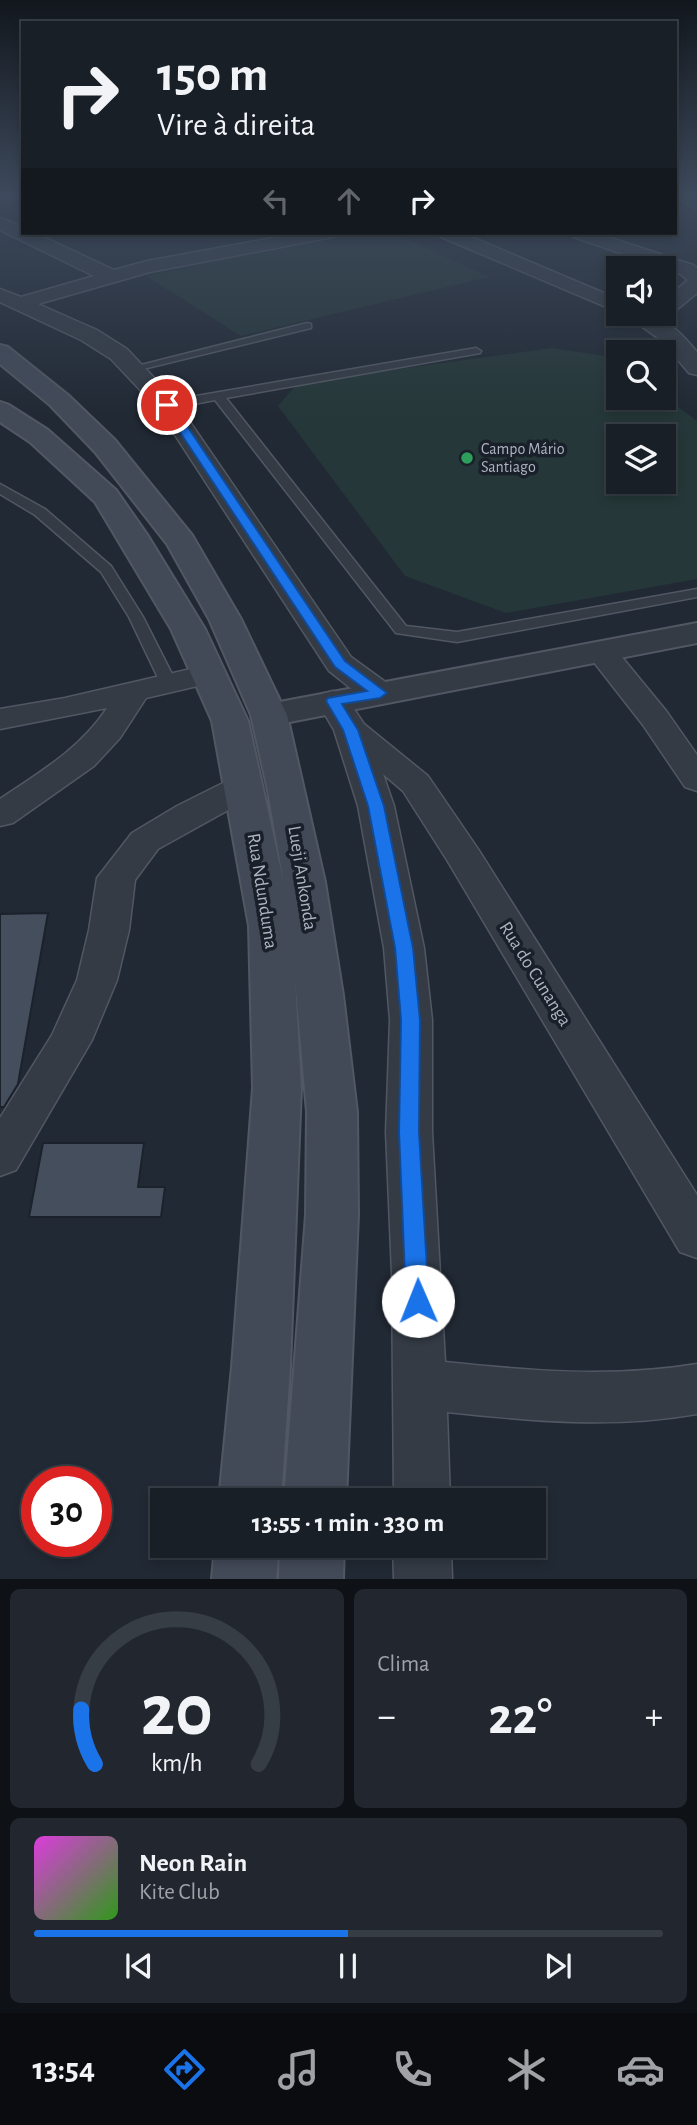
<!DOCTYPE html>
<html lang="pt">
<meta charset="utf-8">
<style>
:root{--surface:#191f27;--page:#22272f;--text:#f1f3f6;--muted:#9fa2a7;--line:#373d44;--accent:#1a73e8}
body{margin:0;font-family:"Alegreya Sans",sans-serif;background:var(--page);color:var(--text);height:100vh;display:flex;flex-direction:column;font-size:26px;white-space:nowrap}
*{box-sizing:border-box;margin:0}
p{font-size:23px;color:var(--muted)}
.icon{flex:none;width:38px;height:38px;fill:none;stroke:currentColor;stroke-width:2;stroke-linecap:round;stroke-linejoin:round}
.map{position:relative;height:1579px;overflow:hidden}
.sheet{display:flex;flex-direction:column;gap:10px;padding:10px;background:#0e1115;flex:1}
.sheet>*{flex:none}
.top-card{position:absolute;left:21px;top:21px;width:656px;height:214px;border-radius:0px;box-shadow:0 4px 10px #0003,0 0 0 2px var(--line);background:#191f27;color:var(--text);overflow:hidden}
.tools{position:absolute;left:606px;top:256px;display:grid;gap:14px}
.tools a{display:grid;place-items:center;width:70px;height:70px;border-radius:0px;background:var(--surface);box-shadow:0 4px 10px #0003,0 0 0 2px var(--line);font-size:35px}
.speed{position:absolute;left:21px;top:1466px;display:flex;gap:14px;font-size:35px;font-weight:700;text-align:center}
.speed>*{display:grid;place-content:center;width:91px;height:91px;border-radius:50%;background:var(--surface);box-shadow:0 4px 10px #0003,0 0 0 2px var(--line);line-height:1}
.speed .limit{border:10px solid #d22;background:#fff;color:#111}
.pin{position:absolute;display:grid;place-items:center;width:60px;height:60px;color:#fff;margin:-30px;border:4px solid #fff;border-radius:50%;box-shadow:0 2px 7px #0007}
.me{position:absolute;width:77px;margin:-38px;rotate:359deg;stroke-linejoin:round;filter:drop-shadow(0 0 5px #0008)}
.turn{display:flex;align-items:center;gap:24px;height:147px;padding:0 21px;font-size:32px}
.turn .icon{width:91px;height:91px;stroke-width:2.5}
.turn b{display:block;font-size:49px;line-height:60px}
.lanes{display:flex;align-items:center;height:66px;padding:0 21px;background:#0003;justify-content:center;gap:35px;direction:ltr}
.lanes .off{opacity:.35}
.big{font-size:52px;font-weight:600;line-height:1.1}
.sheet .widget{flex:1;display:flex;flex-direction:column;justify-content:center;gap:10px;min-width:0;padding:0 24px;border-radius:10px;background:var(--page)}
.sheet .dial{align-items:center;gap:0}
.dial svg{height:182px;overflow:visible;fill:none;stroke:var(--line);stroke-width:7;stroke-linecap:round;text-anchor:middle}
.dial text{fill:var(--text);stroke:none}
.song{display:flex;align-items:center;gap:21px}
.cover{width:84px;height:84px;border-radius:10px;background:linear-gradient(135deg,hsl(300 70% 55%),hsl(110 70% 35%))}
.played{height:7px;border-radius:4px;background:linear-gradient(90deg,var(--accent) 50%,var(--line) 50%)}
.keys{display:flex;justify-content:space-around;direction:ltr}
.heat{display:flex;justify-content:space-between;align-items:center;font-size:38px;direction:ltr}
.sheet .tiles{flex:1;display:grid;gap:10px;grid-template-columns:1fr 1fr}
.widget:last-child{grid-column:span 2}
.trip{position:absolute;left:150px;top:1488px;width:396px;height:70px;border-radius:0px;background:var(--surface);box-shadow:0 4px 10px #0003,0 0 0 2px var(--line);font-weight:600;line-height:70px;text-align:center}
.tabs{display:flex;height:112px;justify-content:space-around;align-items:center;background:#0a0c10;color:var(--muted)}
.tabs .icon{width:49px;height:49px}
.tabs .selected{color:var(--accent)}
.tabs b{font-size:32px;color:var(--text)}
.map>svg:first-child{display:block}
</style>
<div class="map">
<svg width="697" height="1579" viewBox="0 0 697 1579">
<rect width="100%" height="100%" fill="#212934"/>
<g fill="#253738" fill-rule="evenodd">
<polygon points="352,233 395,233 489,277 241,336 146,276"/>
<path d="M551,348L613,357L618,361V397L663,395L697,421V579L506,613L405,576L278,406L298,383ZM618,436H663V481H618Z"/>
</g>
<g fill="#444e5c" stroke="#1b222c" stroke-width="2">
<polygon points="48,913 18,1084 4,1107 0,1107 0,914"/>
<polygon points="43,1143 144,1143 138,1187 165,1187 161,1217 29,1217"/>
</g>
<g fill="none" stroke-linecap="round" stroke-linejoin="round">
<g stroke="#515863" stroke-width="3">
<g id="service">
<polygon points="307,323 311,324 311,328 135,371 129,368"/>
<polygon points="476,348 481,351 480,353 226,398 406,626 457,632 697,589 697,597 457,642 396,633 215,400 167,409 161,405 167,401"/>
<polygon points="0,484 45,509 111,566 143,617 177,684 175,687 169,689 161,684 129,617 101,572 35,515 0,494"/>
</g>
</g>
<g stroke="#515863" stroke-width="3">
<g id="minor">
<polygon points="679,194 697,194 697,209 677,197"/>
<path d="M0,218L23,227V233H35L114,270L147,261L300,233H337L334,237L328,238L150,272L38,304L97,330L127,349L175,400L351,657L391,686L396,693L391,700C366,706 348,685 329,671L158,409L111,359L81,340L0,302V289L21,297L94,276L0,230Z"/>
<polygon points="438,233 462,233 618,299 618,312 441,237"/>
<polygon points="570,233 596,233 693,265 697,268 697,293 670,315 656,315 654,313 663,313 663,301 688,280 679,273 573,237"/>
<path d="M623,313C660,313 674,324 697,352V375L689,373L662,341Z"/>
<polygon points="601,643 612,645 667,712 697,755 697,791 685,787 643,725 586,652 590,645"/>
<path d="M208,665L219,667L224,674L219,681L146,698L120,738L94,766L13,823L0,826V799C40,772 80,749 107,708L0,729V709L65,698Z"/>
<path d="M333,691L344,694L364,724L428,776L478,849L697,1195V1258L680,1252L447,860L403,791L383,774L394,806L424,948L432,1020V1132L445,1362C530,1371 612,1378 697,1364V1414C613,1429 531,1421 447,1412L450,1500H394L392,1274L386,1132L390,1020L384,948L358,806L334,730L317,701L322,694Z"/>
<polygon points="245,775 257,778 262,786 257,794 158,849 135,880 129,930 117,980 92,1040 16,1170 0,1176 0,1118 52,1035 77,980 89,930 97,878 132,833 177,806 233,778"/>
<polygon points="393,1545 451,1545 452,1579 394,1579"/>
</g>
</g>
<g stroke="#515863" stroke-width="4">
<polygon id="tertiary" points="697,623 697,643 269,726 256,723 251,715 256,707 269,704"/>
</g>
<g stroke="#515863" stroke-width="4">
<g id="secondary">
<polygon points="0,345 8,347 68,395 115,440 192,535 241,619 287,715 325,882 343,995 357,1112 358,1215 346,1500 284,1500 306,1215 307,1112 295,980 301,1088 290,1367 281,1500 219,1500 232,1367 253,1088 249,926 212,721 171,629 95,502 30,442 0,422 0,402 9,405 48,430 116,490 148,536 205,629 248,721 284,884 268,791 251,715 209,619 167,544 95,452 50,405 0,364"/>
<polygon points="215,1545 279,1545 276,1579 212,1579"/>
<polygon points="280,1545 344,1545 343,1579 279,1579"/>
</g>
</g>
<use href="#service" fill="#343b45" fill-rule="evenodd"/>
<use href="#minor" fill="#343b45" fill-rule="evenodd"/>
<use href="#tertiary" fill="#343b45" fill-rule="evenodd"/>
<use href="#secondary" fill="#424a58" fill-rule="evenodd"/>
</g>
<linearGradient id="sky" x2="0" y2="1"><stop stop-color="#12171d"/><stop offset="0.47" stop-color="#3d495c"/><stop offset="1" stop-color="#3d495c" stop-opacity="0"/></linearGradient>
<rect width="697" height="415" fill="url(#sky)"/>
<polygon fill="#1a73e8" stroke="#114b97" stroke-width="2" points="163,402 171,402 345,661 387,693 380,698 342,704 358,730 384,806 413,948 420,1020 419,1132 429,1301 426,1309 418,1312 409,1309 406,1301 399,1132 401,1020 395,948 368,806 343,730 326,701 328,698 367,691 335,667 162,405"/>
<circle fill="#2e9e5b" stroke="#19202a" stroke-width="2.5" cx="467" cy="458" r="7"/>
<g text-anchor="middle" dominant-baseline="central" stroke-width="7" stroke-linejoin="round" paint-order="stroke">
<g font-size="16" fill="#aeb5c2" stroke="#19202a" text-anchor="start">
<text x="481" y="449">Campo Mário<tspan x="481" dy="18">Santiago</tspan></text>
</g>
<g font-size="19" fill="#aeb5c2" stroke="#19202a">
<text transform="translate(302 878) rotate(81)">Lueji Ankonda</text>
<text transform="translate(262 891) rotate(81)">Rua Ndunduma</text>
<text transform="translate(535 974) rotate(58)">Rua do Cunanga</text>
</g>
</g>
</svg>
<div class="tools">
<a><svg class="icon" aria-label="sound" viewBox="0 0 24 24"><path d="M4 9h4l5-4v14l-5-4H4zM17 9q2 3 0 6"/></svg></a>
<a><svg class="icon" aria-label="search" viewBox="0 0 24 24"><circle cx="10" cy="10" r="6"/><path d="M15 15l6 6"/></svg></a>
<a><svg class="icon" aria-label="layers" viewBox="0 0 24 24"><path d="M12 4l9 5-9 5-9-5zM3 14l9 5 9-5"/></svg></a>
</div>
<div class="speed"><div class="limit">30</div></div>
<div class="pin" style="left:167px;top:405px;background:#d93025"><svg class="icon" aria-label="arrive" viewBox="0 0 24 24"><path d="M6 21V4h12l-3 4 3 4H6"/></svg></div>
<svg class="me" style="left:418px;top:1301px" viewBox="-20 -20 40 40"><circle r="19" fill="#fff"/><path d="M0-13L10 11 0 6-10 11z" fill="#1a73e8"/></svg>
<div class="trip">13:55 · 1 min · 330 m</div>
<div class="top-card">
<div class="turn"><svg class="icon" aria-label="right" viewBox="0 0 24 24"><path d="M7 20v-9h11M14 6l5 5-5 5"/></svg><div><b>150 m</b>Vire à direita</div></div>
<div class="lanes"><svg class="icon off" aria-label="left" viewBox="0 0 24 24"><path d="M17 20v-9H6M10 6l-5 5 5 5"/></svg><svg class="icon off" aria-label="ahead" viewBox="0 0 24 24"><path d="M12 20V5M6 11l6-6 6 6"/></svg><svg class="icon" aria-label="right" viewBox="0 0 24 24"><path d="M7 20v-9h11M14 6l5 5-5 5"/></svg></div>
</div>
</div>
<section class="sheet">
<div class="tiles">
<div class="widget dial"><svg viewBox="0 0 100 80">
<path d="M14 69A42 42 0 1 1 86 69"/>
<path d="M14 69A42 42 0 0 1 8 45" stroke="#1a73e8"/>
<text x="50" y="56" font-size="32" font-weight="700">20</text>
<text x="50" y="72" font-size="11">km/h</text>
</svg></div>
<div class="widget"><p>Clima</p>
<div class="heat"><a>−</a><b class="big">22°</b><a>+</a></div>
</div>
<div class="widget">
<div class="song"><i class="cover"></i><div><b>Neon Rain</b><p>Kite Club</p></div></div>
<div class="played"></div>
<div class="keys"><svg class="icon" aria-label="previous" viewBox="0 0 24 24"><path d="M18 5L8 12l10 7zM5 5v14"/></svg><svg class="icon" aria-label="pause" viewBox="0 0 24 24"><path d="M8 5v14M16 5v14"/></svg><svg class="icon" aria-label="next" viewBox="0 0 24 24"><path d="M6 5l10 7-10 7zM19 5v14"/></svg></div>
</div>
</div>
</section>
<nav class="tabs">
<b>13:54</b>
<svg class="icon selected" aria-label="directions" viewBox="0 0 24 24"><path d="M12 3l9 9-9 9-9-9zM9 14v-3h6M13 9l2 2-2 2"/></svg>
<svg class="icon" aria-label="music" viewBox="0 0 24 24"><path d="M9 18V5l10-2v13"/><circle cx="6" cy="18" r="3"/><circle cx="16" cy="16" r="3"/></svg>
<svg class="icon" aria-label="phone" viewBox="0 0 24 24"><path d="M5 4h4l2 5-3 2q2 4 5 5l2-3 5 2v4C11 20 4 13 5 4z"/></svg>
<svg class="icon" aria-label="climate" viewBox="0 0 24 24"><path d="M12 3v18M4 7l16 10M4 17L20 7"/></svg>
<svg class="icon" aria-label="car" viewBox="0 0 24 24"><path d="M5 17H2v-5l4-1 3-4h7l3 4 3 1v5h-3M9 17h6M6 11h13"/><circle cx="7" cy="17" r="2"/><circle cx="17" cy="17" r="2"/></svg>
</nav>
